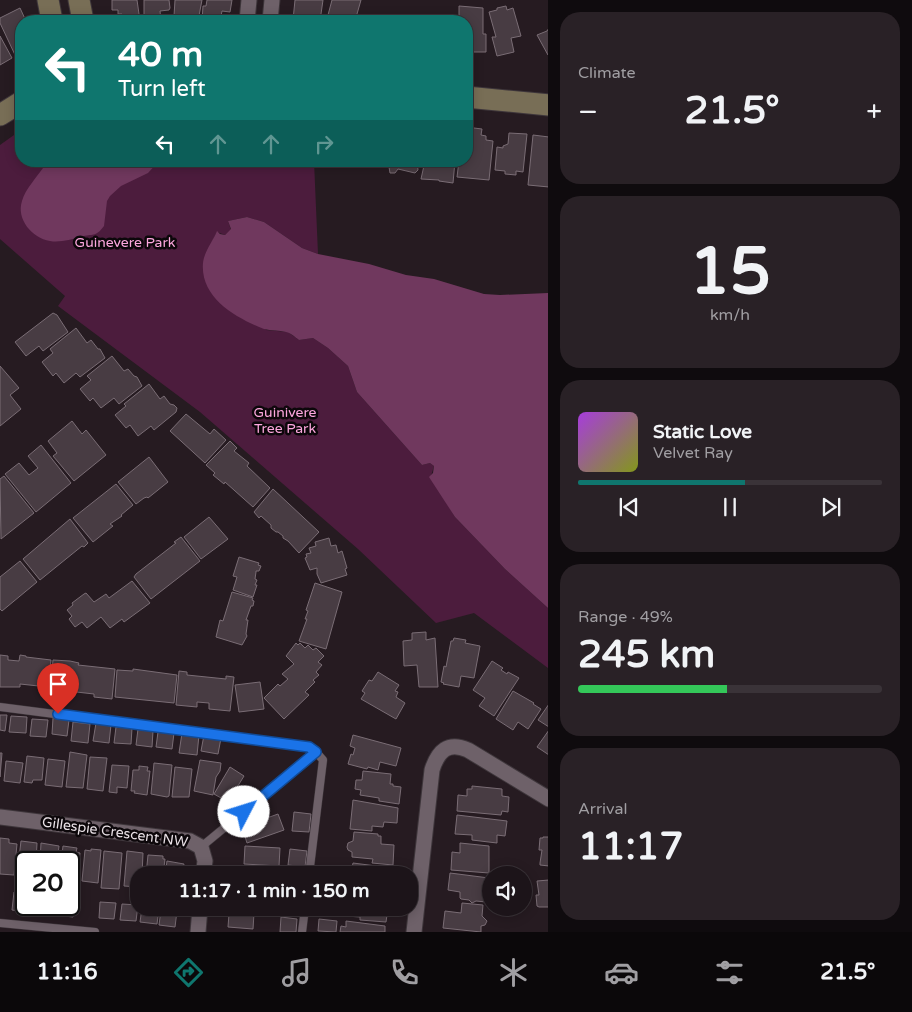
<!DOCTYPE html>
<meta charset="utf-8">
<style>
:root{--surface:#1c1419;--page:#292126;--text:#f1f3f6;--muted:#a09ea2;--line:#3a3338;--accent:#0f766e}
body{margin:0;font-family:"Varela Round",sans-serif;background:var(--page);color:var(--text);height:100vh;display:flex;flex-direction:column;font-size:19px;white-space:nowrap}
*{box-sizing:border-box;margin:0}
p{font-size:16px;color:var(--muted)}
.icon{flex:none;width:28px;height:28px;fill:none;stroke:currentColor;stroke-width:2;stroke-linecap:round;stroke-linejoin:round}
.map{position:relative;flex:1;overflow:hidden}
.panel{display:flex;flex-direction:column;gap:12px;padding:12px;background:#0f0b0e;width:364px}
.panel>*{flex:none}
.hud{position:absolute;left:15px;top:15px;width:458px;height:152px;border-radius:20px;box-shadow:0 2px 12px #0003,0 0 0 1px var(--line);background:#0f766e;color:#fff;overflow:hidden}
.controls{position:absolute;left:482px;top:866px;display:grid;gap:10px}
.controls a{display:grid;place-items:center;width:50px;height:50px;border-radius:50%;background:var(--surface);box-shadow:0 2px 12px #0003,0 0 0 1px var(--line);font-size:25px}
.speed{position:absolute;left:15px;top:851px;display:flex;gap:10px;font-size:25px;font-weight:700;text-align:center}
.speed>*{display:grid;place-content:center;width:65px;height:65px;border-radius:50%;background:var(--surface);box-shadow:0 2px 12px #0003,0 0 0 1px var(--line);line-height:1}
.speed .limit{border:2px solid #111;border-radius:8px;background:#fff;color:#111}
.pin{position:absolute;display:grid;place-items:center;width:42px;height:42px;color:#fff;margin:-51px -21px;border-radius:50% 50% 50% 0;rotate:-45deg;box-shadow:0 0 5px #0007}
.pin .icon{rotate:45deg}
.me{position:absolute;width:55px;margin:-28px;rotate:50deg;stroke-linejoin:round;filter:drop-shadow(0 0 4px #0008)}
.turn{display:flex;align-items:center;gap:18px;height:105px;padding:0 20px;font-size:22px}
.turn .icon{width:65px;height:65px;stroke-width:2.5}
.turn b{display:block;font-size:35px;line-height:42px}
.lanes{display:flex;align-items:center;height:48px;padding:0 20px;background:#0003;justify-content:center;gap:25px;direction:ltr}
.lanes .off{opacity:.35}
.big{font-size:38px;font-weight:800;line-height:1.1}
.panel .widget{flex:1;display:flex;flex-direction:column;justify-content:center;gap:8px;min-width:0;padding:0 18px;border-radius:20px;background:var(--page)}
.panel .dial{align-items:center;gap:0}
.dial b{font-size:65px;line-height:1}
.song{display:flex;align-items:center;gap:15px}
.cover{width:60px;height:60px;border-radius:8px;background:linear-gradient(135deg,hsl(280 70% 55%),hsl(70 70% 35%))}
.played{height:5px;border-radius:2px;background:linear-gradient(90deg,var(--accent) 55%,var(--line) 55%)}
.keys{display:flex;justify-content:space-around;direction:ltr}
.heat{display:flex;justify-content:space-between;align-items:center;font-size:28px;direction:ltr}
.charge{height:8px;border-radius:4px;background:linear-gradient(90deg,#34c759 49%,var(--line) 0)}
.trip{position:absolute;left:130px;top:866px;width:288px;height:50px;border-radius:20px;background:var(--surface);box-shadow:0 2px 12px #0003,0 0 0 1px var(--line);font-weight:800;line-height:50px;text-align:center}
.menu{display:flex;height:80px;justify-content:space-around;align-items:center;background:#0b080a;color:var(--muted)}
.menu .icon{width:35px;height:35px}
.menu .selected{color:var(--accent)}
.menu b{font-size:22px;color:var(--text)}
main{display:flex;flex:1;min-height:0}
.map>svg:first-child{display:block}
</style>
<main>
<div class="map">
<svg width="549" height="932" viewBox="0 0 549 932">
<rect width="100%" height="100%" fill="#261b21"/>
<polygon fill="#4c1c3d" points="21,130 21,161 314,161 318,254 302,248 264,222 247,217 228,221 231,230 225,235 217,232 209,248 266,330 288,332 299,340 313,338 328,348 348,366 357,392 422,465 430,463 434,466 431,476 455,517 505,569 548,608 548,668 474,613 436,623 358,549 200,412 58,306 65,296 0,239 0,145"/>
<g fill="#70385e">
<path d="M66,161H159L148,173L121,186L110,196L107,201L104,226C95,238 93,233 81,237C71,239 60,243 50,241C32,238 16,219 22,201C25,189 38,176 45,165L60,164Z"/>
<path d="M247,217L264,222L302,248L318,254L369,264L406,275L434,279L484,294L500,295L548,293V608L505,569L455,517L429,477L433,473L434,466L430,463L422,465L357,392L348,366L328,348L313,338L299,340C295,337 291,333 286,332C279,330 271,331 264,329C236,318 200,298 203,263C204,252 213,241 217,231L220,234L225,235L231,229L228,221Z"/>
</g>
<g fill="#483c43" stroke="#7a6d75">
<polygon points="112,0 137,0 140,21 123,21 122,14 118,14 118,10 112,10"/>
<polygon points="144,0 169,0 170,8 169,10 160,11 161,21 144,21"/>
<polygon points="175,0 202,0 198,21 183,21 183,17 174,16"/>
<polygon points="207,0 232,0 230,12 222,11 220,21 202,21 203,6 206,6"/>
<polygon points="295,0 323,0 320,21 293,20"/>
<polygon points="332,0 361,0 355,21 324,21 326,15 328,15"/>
<polygon points="459,6 483,8 483,34 486,34 486,52 468,52 466,21 459,21"/>
<polygon points="506,6 507,10 513,8 521,36 511,38 514,52 497,56 492,37 496,37 489,12 497,10 497,8"/>
<polygon points="20,8 26,21 21,21 21,55 16,57 0,23 0,18"/>
<polygon points="549,28 549,55 548,55 537,35 547,31"/>
<polygon points="0,36 12,58 0,65"/>
<polygon points="466,127 482,129 481,135 486,136 486,140 493,141 489,180 457,177 459,161 466,161"/>
<polygon points="509,133 527,134 523,172 516,171 516,175 505,174 505,171 495,170 497,147 503,148 503,146 508,144"/>
<polygon points="533,135 549,137 549,187 528,185"/>
<polygon points="317,161 346,161 346,163 344,166 327,164 326,166 320,166 317,164"/>
<polygon points="388,161 417,161 418,170 415,173 398,169 395,173 390,173"/>
<polygon points="425,161 455,161 453,183 439,181 439,180 421,179"/>
<polygon points="53,313 57,315 68,332 43,351 39,346 26,356 15,342"/>
<polygon points="76,328 87,343 91,340 98,349 100,349 105,358 80,377 76,373 64,383 56,373 53,376 42,362 53,353 50,349"/>
<polygon points="112,356 124,371 128,369 134,376 137,377 142,386 119,404 114,398 101,408 93,398 90,401 80,389 91,380 87,376"/>
<polygon points="0,366 19,388 10,395 21,409 0,426"/>
<polygon points="149,384 160,399 164,396 170,404 174,405 177,408 176,412 154,430 151,426 138,436 130,425 126,428 115,415 126,406 124,404"/>
<polygon points="186,414 210,434 214,429 226,440 205,463 170,431"/>
<polygon points="72,421 82,434 86,430 106,455 74,481 53,456 57,453 48,441"/>
<polygon points="230,441 237,448 234,451 249,463 247,466 270,488 253,507 225,482 224,484 213,475 215,473 206,465"/>
<polygon points="41,445 71,483 36,512 5,474 19,463 29,475 38,468 28,456"/>
<polygon points="149,457 168,482 148,498 147,497 144,498 136,504 118,482"/>
<polygon points="4,476 34,513 1,539 0,479"/>
<polygon points="116,484 133,505 121,515 122,516 110,524 113,526 93,542 73,518"/>
<polygon points="273,489 319,532 299,553 288,541 283,538 283,536 278,532 276,532 271,528 271,525 261,516 259,518 254,512"/>
<polygon points="209,517 228,539 201,559 184,537"/>
<polygon points="70,519 88,543 84,547 82,546 40,580 23,559"/>
<polygon points="181,537 200,561 151,599 134,577 136,574 176,543 174,542"/>
<polygon points="329,538 331,546 336,545 338,553 342,551 347,568 345,569 347,575 321,583 317,574 317,568 310,570 305,558 307,557 306,554 311,553 309,548 316,546 315,542"/>
<polygon points="239,557 259,563 258,565 261,566 259,571 256,571 256,572 255,579 257,580 255,585 257,585 253,597 233,590 237,577 233,576"/>
<polygon points="20,561 37,582 2,611 0,609 0,577"/>
<polygon points="132,581 150,603 124,622 122,619 110,628 101,617 87,628 82,622 75,627 69,619 72,616 67,610 73,605 72,603 84,594 86,593 94,602 106,594 109,598"/>
<polygon points="315,583 342,592 326,649 299,641 307,619 305,619 308,611 306,610"/>
<polygon points="232,592 253,598 252,600 254,601 253,606 251,606 246,620 248,620 246,634 247,636 242,645 216,637 220,620 223,621"/>
<polygon points="426,632 426,640 435,638 438,687 419,687 417,665 404,666 403,641 412,640 412,633"/>
<polygon points="454,638 466,640 465,643 480,646 474,678 461,676 459,687 443,684 444,683 441,682 444,666 446,667 451,641 453,641"/>
<polygon points="296,643 298,645 300,643 305,648 308,645 313,650 316,648 324,656 318,662 322,665 316,672 319,675 313,680 315,682 305,692 309,695 284,719 264,698 278,684 280,686 288,679 282,674 294,664 286,656"/>
<polygon points="0,655 8,656 8,660 19,661 20,655 26,656 26,657 51,660 48,687 20,684 20,687 0,687"/>
<polygon points="53,660 70,661 79,663 78,665 115,669 112,699 94,697 94,694 50,689"/>
<polygon points="492,661 503,668 501,670 507,674 508,672 519,678 494,716 479,706 485,698 473,690"/>
<polygon points="133,669 177,675 174,703 115,697 117,670 133,671"/>
<polygon points="179,671 187,672 187,675 226,679 226,676 234,677 230,711 209,709 209,703 197,702 197,707 176,705"/>
<polygon points="378,672 399,685 395,691 398,692 396,697 405,703 396,719 361,699 365,693 362,691 369,680 372,681"/>
<polygon points="260,682 264,709 239,712 235,685"/>
<polygon points="513,691 534,703 533,704 541,709 528,729 518,722 513,730 496,719"/>
<polygon points="549,704 549,727 538,720"/>
<polygon points="0,715 7,715 5,731 0,730"/>
<polygon points="11,716 27,717 26,733 9,732"/>
<polygon points="53,718 69,720 67,736 52,734"/>
<polygon points="32,719 48,720 46,737 30,736"/>
<polygon points="73,722 90,724 88,743 71,741"/>
<polygon points="96,723 111,725 109,743 93,741"/>
<polygon points="116,727 132,728 131,744 114,743"/>
<polygon points="138,729 153,731 152,747 136,745"/>
<polygon points="549,730 549,755 537,747"/>
<polygon points="158,732 174,733 172,749 156,747"/>
<polygon points="182,733 199,735 197,755 179,753"/>
<polygon points="204,735 221,738 218,754 201,751"/>
<polygon points="353,735 401,748 396,766 380,762 378,770 368,767 367,769 348,764 351,754 353,755 355,748 350,746"/>
<polygon points="70,752 87,755 83,788 66,787"/>
<polygon points="0,753 2,753 0,777"/>
<polygon points="27,756 44,758 42,780 33,780 32,783 24,782"/>
<polygon points="90,757 107,758 103,791 87,789"/>
<polygon points="48,759 65,761 62,787 45,785"/>
<polygon points="200,760 221,763 220,771 216,777 213,795 194,791"/>
<polygon points="6,761 23,763 20,783 4,781"/>
<polygon points="154,763 172,765 169,796 167,797 151,794"/>
<polygon points="112,765 129,766 127,788 117,787 117,793 109,792"/>
<polygon points="139,766 148,767 147,771 150,771 147,795 134,793 135,791 131,791 133,770 139,770"/>
<polygon points="175,767 192,769 189,797 172,797"/>
<polygon points="230,767 244,776 228,802 214,794"/>
<polygon points="363,771 391,774 390,784 393,784 393,786 401,787 399,804 379,801 379,798 360,795 361,790 355,789 356,780 362,780"/>
<polygon points="472,786 502,789 502,796 509,797 508,812 502,811 501,815 457,811 458,795 467,796 467,789 472,789"/>
<polygon points="353,800 398,808 397,823 384,822 383,827 372,826 372,831 350,829"/>
<polygon points="294,812 311,814 309,832 292,831"/>
<polygon points="278,814 284,830 247,843 242,827"/>
<polygon points="457,815 507,821 505,836 497,835 497,843 472,840 472,835 455,834"/>
<polygon points="354,832 378,834 378,836 381,836 381,844 394,845 393,865 372,863 373,859 352,857 352,852 348,850 347,847 348,843 353,841"/>
<polygon points="543,837 549,837 549,866 540,865 540,863 542,850 539,850 540,838 543,838"/>
<polygon points="0,838 9,839 9,843 17,844 14,875 0,874"/>
<polygon points="21,841 37,843 36,862 26,862 26,876 17,875"/>
<polygon points="41,843 59,846 57,862 40,862"/>
<polygon points="460,843 489,846 489,873 451,870 452,852 460,853"/>
<polygon points="63,846 77,848 76,852 80,853 78,873 72,872 71,875 69,875 69,862 61,862"/>
<polygon points="245,846 280,848 279,866 244,864"/>
<polygon points="91,849 101,850 98,883 82,881 85,850 91,851"/>
<polygon points="290,849 307,851 305,867 288,865"/>
<polygon points="104,851 122,853 119,889 101,888"/>
<polygon points="127,851 143,853 142,875 139,875 139,887 124,886"/>
<polygon points="148,855 163,856 163,859 165,859 163,875 146,875"/>
<polygon points="167,861 184,864 182,875 165,875"/>
<polygon points="353,863 392,868 391,875 345,875 346,867 352,868"/>
<polygon points="240,868 269,870 269,875 240,875"/>
<polygon points="285,872 302,874 302,875 284,875"/>
<polygon points="450,873 489,878 488,887 490,892 487,894 486,902 476,901 472,903 469,900 461,899 460,898 460,892 448,890"/>
<polygon points="549,880 549,907 539,907 537,906 536,895 539,895 537,881"/>
<polygon points="14,892 26,893 26,905 31,905 30,913 12,910"/>
<polygon points="69,897 75,897 73,917 55,915 56,905 69,905"/>
<polygon points="100,902 116,903 114,919 99,918"/>
<polygon points="462,903 483,905 482,916 487,921 485,925 481,926 481,932 443,928 445,911 461,913"/>
<polygon points="122,904 138,905 136,921 120,920"/>
<polygon points="35,905 53,905 53,912 35,911"/>
<polygon points="142,908 159,908 157,924 140,922"/>
<polygon points="283,908 299,908 298,914 282,912"/>
<polygon points="344,908 388,908 386,922 360,920 360,917 346,916 346,911"/>
<polygon points="161,910 177,911 175,927 159,925"/>
<polygon points="234,911 254,913 253,929 228,927 229,914 234,914"/>
<polygon points="281,917 297,919 296,932 280,932"/>
<polygon points="319,919 337,921 336,932 318,931"/>
<polygon points="346,921 385,926 385,932 340,932 341,926 346,927"/>
</g>
<g fill="none" stroke-linecap="round" stroke-linejoin="round">
<g stroke="#3e363b" stroke-width="9">
<g id="lane">
<polyline points="0,707 309,747 316,752 323,760 309,875"/>
<polyline points="201,847 316,752"/>
<polyline points="0,923 95,932"/>
<polyline points="302,932 305,908"/>
</g>
</g>
<g stroke="#3e363b" stroke-width="17">
<g id="street">
<polyline points="247,21 249,0"/>
<polyline points="270,21 272,0"/>
<polyline points="0,817 190,841 201,847 205,861 203,875"/>
<polyline points="198,932 200,908"/>
<path d="M414,932L432,770C438,751 448,741 468,750L549,799"/>
</g>
</g>
<g stroke="#3e363b" stroke-width="23">
<g id="secondary">
<polyline points="48,0 52,21"/>
<polyline points="79,0 83,21"/>
<polyline points="466,97 549,105"/>
<polyline points="0,115 21,102"/>
</g>
</g>
<use href="#lane" stroke="#6e6169" stroke-width="8"/>
<use href="#street" stroke="#6e6169" stroke-width="15"/>
<use href="#secondary" stroke="#786e56" stroke-width="21"/>
</g>
<g fill="none" stroke-linecap="round" stroke-linejoin="round">
<g stroke="#114b97" stroke-width="12">
<polyline id="route" points="58,714 309,747 316,752 244,812"/>
</g>
<use href="#route" stroke="#1a73e8" stroke-width="9"/>
</g>
<g text-anchor="middle" dominant-baseline="central" stroke-width="5" stroke-linejoin="round" paint-order="stroke">
<g font-size="14" fill="#fda7de" stroke="#0c070a">
<text x="125" y="242">Guinevere Park</text>
<text x="285" y="412">Guinivere<tspan x="285" dy="16">Tree Park</tspan></text>
</g>
<g font-size="14" fill="#e9e1e6" stroke="#0c070a">
<text transform="translate(115 832) rotate(8)">Gillespie Crescent NW</text>
</g>
</g>
</svg>
<div class="controls">
<a><svg class="icon" aria-label="sound" viewBox="0 0 24 24"><path d="M4 9h4l5-4v14l-5-4H4zM17 9q2 3 0 6"/></svg></a>
</div>
<div class="speed"><div class="limit">20</div></div>
<div class="pin" style="left:58px;top:714px;background:#d93025"><svg class="icon" aria-label="arrive" viewBox="0 0 24 24"><path d="M6 21V4h12l-3 4 3 4H6"/></svg></div>
<svg class="me" style="left:244px;top:812px" viewBox="-20 -20 40 40"><circle r="19" fill="#fff"/><path d="M0-13L10 11 0 6-10 11z" fill="#1a73e8"/></svg>
<div class="trip">11:17 · 1 min · 150 m</div>
<div class="hud">
<div class="turn"><svg class="icon" aria-label="left" viewBox="0 0 24 24"><path d="M17 20v-9H6M10 6l-5 5 5 5"/></svg><div><b>40 m</b>Turn left</div></div>
<div class="lanes"><svg class="icon" aria-label="left" viewBox="0 0 24 24"><path d="M17 20v-9H6M10 6l-5 5 5 5"/></svg><svg class="icon off" aria-label="ahead" viewBox="0 0 24 24"><path d="M12 20V5M6 11l6-6 6 6"/></svg><svg class="icon off" aria-label="ahead" viewBox="0 0 24 24"><path d="M12 20V5M6 11l6-6 6 6"/></svg><svg class="icon off" aria-label="right" viewBox="0 0 24 24"><path d="M7 20v-9h11M14 6l5 5-5 5"/></svg></div>
</div>
</div>
<section class="panel">
<div class="widget"><p>Climate</p>
<div class="heat"><a>−</a><b class="big">21.5°</b><a>+</a></div>
</div>
<div class="widget dial"><b>15</b><p>km/h</p></div>
<div class="widget">
<div class="song"><i class="cover"></i><div><b>Static Love</b><p>Velvet Ray</p></div></div>
<div class="played"></div>
<div class="keys"><svg class="icon" aria-label="previous" viewBox="0 0 24 24"><path d="M18 5L8 12l10 7zM5 5v14"/></svg><svg class="icon" aria-label="pause" viewBox="0 0 24 24"><path d="M8 5v14M16 5v14"/></svg><svg class="icon" aria-label="next" viewBox="0 0 24 24"><path d="M6 5l10 7-10 7zM19 5v14"/></svg></div>
</div>
<div class="widget"><p>Range · 49%</p><b class="big">245 km</b><div class="charge"></div></div>
<div class="widget"><p>Arrival</p><b class="big">11:17</b></div>
</section>
</main>
<nav class="menu">
<b>11:16</b>
<svg class="icon selected" aria-label="directions" viewBox="0 0 24 24"><path d="M12 3l9 9-9 9-9-9zM9 14v-3h6M13 9l2 2-2 2"/></svg>
<svg class="icon" aria-label="music" viewBox="0 0 24 24"><path d="M9 18V5l10-2v13"/><circle cx="6" cy="18" r="3"/><circle cx="16" cy="16" r="3"/></svg>
<svg class="icon" aria-label="phone" viewBox="0 0 24 24"><path d="M5 4h4l2 5-3 2q2 4 5 5l2-3 5 2v4C11 20 4 13 5 4z"/></svg>
<svg class="icon" aria-label="climate" viewBox="0 0 24 24"><path d="M12 3v18M4 7l16 10M4 17L20 7"/></svg>
<svg class="icon" aria-label="car" viewBox="0 0 24 24"><path d="M5 17H2v-5l4-1 3-4h7l3 4 3 1v5h-3M9 17h6M6 11h13"/><circle cx="7" cy="17" r="2"/><circle cx="17" cy="17" r="2"/></svg>
<svg class="icon" aria-label="filters" viewBox="0 0 24 24"><path d="M4 7h16M4 17h16"/><circle cx="9" cy="7" r="2"/><circle cx="15" cy="17" r="2"/></svg>
<b>21.5°</b>
</nav>
